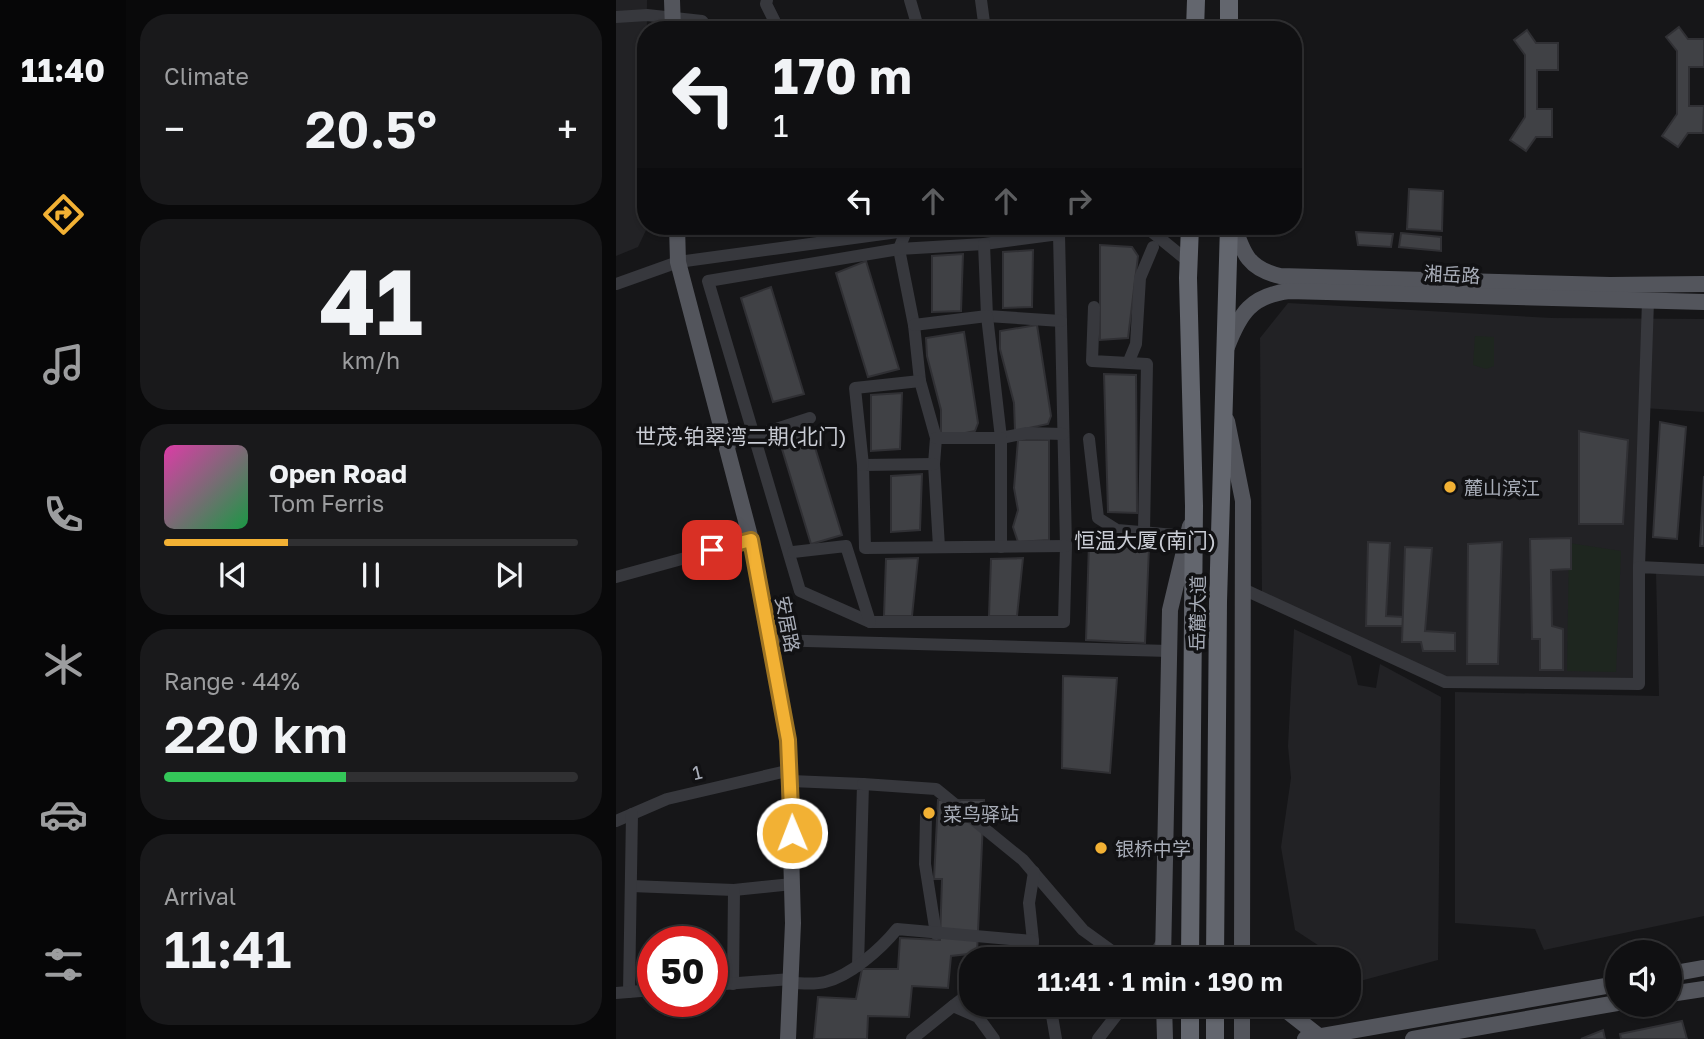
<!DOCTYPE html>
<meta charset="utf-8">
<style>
:root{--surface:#101012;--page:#19191b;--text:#f1f3f6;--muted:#9c9d9f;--line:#303032;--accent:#f2b134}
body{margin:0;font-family:"Golos Text","Noto Sans SC",sans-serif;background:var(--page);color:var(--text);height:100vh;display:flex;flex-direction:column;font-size:26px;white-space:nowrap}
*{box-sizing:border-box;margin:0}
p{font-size:23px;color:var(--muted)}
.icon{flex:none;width:38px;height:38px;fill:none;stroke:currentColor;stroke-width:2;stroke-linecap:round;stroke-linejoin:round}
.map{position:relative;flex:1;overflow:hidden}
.sheet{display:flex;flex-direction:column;gap:14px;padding:14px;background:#09090a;width:490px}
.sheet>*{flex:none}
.top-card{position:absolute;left:21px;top:21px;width:665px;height:214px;border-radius:28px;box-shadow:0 2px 5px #0004,0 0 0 2px var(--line);background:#101012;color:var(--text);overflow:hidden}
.buttons{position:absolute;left:989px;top:940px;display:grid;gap:14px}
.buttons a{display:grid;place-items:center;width:77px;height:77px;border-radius:50%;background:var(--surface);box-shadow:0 2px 5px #0004,0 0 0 2px var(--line);font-size:35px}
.speed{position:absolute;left:21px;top:926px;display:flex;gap:14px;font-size:35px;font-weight:700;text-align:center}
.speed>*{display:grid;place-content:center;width:91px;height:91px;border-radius:50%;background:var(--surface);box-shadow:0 2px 5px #0004,0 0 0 2px var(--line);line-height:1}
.speed .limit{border:10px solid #d22;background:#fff;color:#111}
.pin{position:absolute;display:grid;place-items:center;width:60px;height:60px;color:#fff;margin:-30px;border-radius:14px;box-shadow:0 4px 10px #0006}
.me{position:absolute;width:77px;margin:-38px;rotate:359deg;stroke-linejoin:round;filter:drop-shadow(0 0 5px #0008)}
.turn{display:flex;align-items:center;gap:24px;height:147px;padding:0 21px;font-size:32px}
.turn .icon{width:91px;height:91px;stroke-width:2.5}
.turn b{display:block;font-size:49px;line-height:60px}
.lanes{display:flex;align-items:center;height:66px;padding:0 21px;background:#0003;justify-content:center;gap:35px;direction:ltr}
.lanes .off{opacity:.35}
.big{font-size:52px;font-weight:600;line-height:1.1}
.sheet .card{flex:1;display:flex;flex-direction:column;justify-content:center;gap:10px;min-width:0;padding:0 24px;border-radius:28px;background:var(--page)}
.sheet .dial{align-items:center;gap:0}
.dial b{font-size:91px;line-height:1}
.song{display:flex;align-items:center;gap:21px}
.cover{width:84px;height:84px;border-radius:10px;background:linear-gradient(135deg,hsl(320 70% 55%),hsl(140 70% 35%))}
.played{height:7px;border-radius:4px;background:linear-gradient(90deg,var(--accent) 30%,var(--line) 30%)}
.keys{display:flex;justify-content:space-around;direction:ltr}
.heat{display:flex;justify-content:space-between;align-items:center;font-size:38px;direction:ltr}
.charge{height:10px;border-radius:5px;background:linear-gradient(90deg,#34c759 44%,var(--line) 0)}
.trip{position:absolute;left:343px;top:947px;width:402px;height:70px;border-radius:28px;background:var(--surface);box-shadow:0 2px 5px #0004,0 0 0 2px var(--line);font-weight:600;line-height:70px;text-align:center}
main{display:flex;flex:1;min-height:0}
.menu{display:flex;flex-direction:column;width:126px;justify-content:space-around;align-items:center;background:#060607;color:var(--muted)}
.menu .icon{width:49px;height:49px}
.menu .selected{color:var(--accent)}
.menu b{font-size:32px;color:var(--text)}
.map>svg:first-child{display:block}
</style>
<main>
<nav class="menu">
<b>11:40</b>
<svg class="icon selected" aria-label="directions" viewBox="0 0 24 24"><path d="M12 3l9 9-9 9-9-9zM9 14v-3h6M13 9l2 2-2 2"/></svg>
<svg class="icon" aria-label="music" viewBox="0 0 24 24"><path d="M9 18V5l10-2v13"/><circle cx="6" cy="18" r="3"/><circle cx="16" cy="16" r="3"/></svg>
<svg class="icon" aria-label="phone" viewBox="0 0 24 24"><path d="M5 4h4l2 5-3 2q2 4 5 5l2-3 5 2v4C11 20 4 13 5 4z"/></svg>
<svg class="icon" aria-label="climate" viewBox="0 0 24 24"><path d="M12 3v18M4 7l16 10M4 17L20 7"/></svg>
<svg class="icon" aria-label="car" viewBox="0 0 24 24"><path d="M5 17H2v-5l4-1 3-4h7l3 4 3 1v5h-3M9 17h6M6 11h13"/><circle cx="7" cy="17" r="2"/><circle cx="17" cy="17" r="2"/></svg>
<svg class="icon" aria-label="filters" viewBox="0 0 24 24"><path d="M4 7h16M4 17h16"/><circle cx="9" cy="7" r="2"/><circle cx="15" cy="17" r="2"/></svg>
</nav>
<section class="sheet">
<div class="card"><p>Climate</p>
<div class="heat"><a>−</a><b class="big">20.5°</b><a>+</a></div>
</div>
<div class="card dial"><b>41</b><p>km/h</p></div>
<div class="card">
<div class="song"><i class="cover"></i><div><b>Open Road</b><p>Tom Ferris</p></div></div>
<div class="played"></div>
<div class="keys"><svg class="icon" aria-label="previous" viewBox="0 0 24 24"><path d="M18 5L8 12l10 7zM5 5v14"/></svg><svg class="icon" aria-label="pause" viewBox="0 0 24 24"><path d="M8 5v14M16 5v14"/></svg><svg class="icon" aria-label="next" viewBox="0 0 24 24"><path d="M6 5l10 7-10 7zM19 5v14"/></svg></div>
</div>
<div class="card"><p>Range · 44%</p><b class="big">220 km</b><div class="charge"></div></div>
<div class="card"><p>Arrival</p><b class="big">11:41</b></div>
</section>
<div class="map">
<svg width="1088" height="1039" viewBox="0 0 1088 1039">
<rect width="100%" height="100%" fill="#161618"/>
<g fill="#222225">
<polygon points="0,0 31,0 30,226 32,226 22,247 0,256"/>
<polygon points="672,303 936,318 1088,319 1088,412 1028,408 1023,684 829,682 646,593 644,338"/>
<polygon points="1040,573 1088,574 1088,916 928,950 919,929 839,923 839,692 1043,696"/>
<polygon points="678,629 735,656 742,685 760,688 764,664 825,697 822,960 733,984 733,959 723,959 679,930 665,847 675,778 672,746"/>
</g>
<g fill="#1e261f">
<polygon points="859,336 878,337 878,366 870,369 857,365"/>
<polygon points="953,543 1005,551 1000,672 951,671"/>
</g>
<g fill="#404145" stroke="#303034" stroke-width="2">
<polygon points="1063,27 1072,39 1088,39 1088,67 1073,67 1073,106 1088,106 1087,133 1072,133 1062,147 1046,136 1061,114 1061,51 1050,37"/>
<polygon points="911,30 920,43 942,43 942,70 921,70 921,109 936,109 936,137 920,137 910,151 894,140 909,117 909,55 898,40"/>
<polygon points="793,189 827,191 826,231 791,229"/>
<polygon points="740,232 777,234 775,247 742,245"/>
<polygon points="785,233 825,237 825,251 783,247"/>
<polygon points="484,245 516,247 522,256 512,338 484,340"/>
<polygon points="417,250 416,307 387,308 387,252"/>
<polygon points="347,254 345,311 316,312 316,256"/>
<polygon points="250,261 283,369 252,377 220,273"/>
<polygon points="155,287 188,394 157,402 125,298"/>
<polygon points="421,325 435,416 432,424 399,431 398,403 384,349 384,331"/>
<polygon points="348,332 362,423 359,431 325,438 325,410 311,356 310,338"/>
<polygon points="488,374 520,375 521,513 492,512"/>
<polygon points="286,393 284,449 255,451 255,395"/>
<polygon points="1044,422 1070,427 1061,539 1037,537"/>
<polygon points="193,428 226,535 195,544 163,439"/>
<polygon points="963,431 1012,440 1007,524 963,524"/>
<polygon points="402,440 433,440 433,540 402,542 397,527 402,510 398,488"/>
<polygon points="306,474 304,530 275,532 275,476"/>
<polygon points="1088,476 1088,546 1084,546"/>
<polygon points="955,538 955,569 935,570 936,626 947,629 947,670 924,670 924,639 916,639 914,539"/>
<polygon points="473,542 533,547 529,643 470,640"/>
<polygon points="752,542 774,543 770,616 787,617 787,626 750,626"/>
<polygon points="886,542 882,664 851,664 852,544"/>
<polygon points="789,547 816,548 809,631 839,633 839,651 807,651 805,642 786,642"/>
<polygon points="302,558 296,616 268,616 270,559"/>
<polygon points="407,558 401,616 373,616 375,559"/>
<polygon points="447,676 501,678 494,773 446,768"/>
<polygon points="322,800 368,800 361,953 335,956 332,988 296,986 293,1017 252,1016 251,1039 198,1039 202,997 240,999 246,969 282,969 284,938 324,940 326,879 318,879"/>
<polygon points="1066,1021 1071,1039 1005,1039 1004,1034"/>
<polygon points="987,1030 989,1039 965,1039"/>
</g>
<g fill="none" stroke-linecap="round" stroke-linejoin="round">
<g stroke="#37383d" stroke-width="12">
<polyline points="151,0 150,4 163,30"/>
<polyline points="294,0 301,24 300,30"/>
<polyline points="365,0 369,30"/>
<polyline points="0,17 31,15 86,21 93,30"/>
<polyline points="523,226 535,231 573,262"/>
<polyline points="290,231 283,249 298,325 304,381 320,438 318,464 323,547"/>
<polygon points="443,234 450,546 448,622 254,622 184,591 92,281 283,249 368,244"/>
<polyline points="368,244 371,316 445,321"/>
<polyline points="0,284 62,262 326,226"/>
<polyline points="478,307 476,361 531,364 528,532"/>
<polyline points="298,325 371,316 385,438 411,433 447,434"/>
<polyline points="513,361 520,344 524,278 537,247"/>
<polyline points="320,438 385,438 385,547"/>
<polyline points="473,439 482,518 501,530 571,536"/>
<polyline points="110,445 194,418"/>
<polyline points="318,464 247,465 249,548 450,546"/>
<polyline points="247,465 239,388 304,381"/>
<polyline points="177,552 230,546 254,622"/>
<polyline points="1023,567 1032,301"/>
<polyline points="0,577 135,540"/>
<polyline points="627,589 829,682 1023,684 1023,567 1088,570"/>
<polyline points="154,640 553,651"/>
<polyline points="175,781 247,784 242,966"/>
<polyline points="247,784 320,789 407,860 467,930 507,959"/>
<polyline points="310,816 309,864 320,934"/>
<polyline points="0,821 51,799 175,770"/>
<polyline points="15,886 118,890 176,884"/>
<polyline points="416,959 417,941 413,903 418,872"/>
<polyline points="536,959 547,940"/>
<path d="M174,983C185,983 198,985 209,982C234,976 265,949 281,929L417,941"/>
<polyline points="117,984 118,890"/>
<polyline points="96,985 175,979"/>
<polyline points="13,992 16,814"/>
<polyline points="0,993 37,990"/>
<polyline points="428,1004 435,1010 440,1039"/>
<polyline points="337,1006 355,992"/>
<polyline points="296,1039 337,1006 362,1017 378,1039"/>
<polyline points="482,1039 509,1004"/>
</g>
<g stroke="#53555c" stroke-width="16">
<polyline points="56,0 57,30"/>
<polyline points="61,226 62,262 135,540 172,740 177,923 172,1039"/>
<path d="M618,226C627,254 633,269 664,276L994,285L1088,284"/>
<path d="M611,347C624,313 635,296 673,291L1088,302"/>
<polyline points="611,421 627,501 626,959"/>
<polyline points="547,959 554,610 574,526"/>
<polyline points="1054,974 1088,968"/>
<polyline points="1054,994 1088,989"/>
<polyline points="548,1004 549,1039"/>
<polyline points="662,1004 704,1037"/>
<polyline points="626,1039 626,1004"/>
<polyline points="689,1039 1001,984"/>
<polyline points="797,1039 1001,1003"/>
</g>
<g stroke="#63666e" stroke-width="18">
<polyline points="579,30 580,0"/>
<polyline points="613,30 613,0"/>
<polyline points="574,226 572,278 578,506 574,959"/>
<polyline points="599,959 602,602 613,226"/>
<polyline points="574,1039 574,1004"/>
<polyline points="599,1039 599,1004"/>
</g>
</g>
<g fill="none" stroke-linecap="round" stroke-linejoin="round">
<g stroke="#9d7322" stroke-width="18">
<polyline id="route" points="96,550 135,540 172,740 176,833"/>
</g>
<use href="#route" stroke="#f2b134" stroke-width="12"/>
</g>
<g fill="#f2b134" stroke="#111113" stroke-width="2.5">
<circle cx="834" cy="487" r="7"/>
<circle cx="313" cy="813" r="7"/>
<circle cx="485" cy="848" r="7"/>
</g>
<g text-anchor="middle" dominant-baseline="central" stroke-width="7" stroke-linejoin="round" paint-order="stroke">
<g font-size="19" fill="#a8adb8" stroke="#111113">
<text transform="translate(836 274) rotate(3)">湘岳路</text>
<text transform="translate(581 613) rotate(-89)">岳麓大道</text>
<text transform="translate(172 624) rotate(79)">安居路</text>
<text transform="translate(81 772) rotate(-13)">1</text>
</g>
<g font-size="19" fill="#a8adb8" stroke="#111113" text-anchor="start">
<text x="848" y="487">麓山滨江</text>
<text x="327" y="813">菜鸟驿站</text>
<text x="499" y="848">银桥中学</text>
</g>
<g font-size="21" fill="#c9ccd4" stroke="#111113">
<text x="125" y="436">世茂·铂翠湾二期(北门)</text>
<text x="529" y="540">恒温大厦(南门)</text>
</g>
</g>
</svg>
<div class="buttons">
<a><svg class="icon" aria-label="sound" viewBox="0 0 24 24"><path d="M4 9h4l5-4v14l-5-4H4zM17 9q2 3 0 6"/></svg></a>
</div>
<div class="speed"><div class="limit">50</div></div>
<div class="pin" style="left:96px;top:550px;background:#d93025"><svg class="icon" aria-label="arrive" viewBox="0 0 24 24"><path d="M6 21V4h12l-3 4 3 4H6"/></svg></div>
<svg class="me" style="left:176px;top:833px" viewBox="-20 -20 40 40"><circle r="17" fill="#f2b134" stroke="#fff" stroke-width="3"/><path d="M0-11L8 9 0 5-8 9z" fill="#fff"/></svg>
<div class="trip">11:41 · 1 min · 190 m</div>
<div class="top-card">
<div class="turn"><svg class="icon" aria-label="left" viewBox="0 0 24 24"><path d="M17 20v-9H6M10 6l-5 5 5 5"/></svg><div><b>170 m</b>1</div></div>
<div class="lanes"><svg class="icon" aria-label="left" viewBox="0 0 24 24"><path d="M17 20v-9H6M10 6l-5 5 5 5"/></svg><svg class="icon off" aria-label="ahead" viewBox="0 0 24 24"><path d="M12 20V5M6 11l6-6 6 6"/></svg><svg class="icon off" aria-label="ahead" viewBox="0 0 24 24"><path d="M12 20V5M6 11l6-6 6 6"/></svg><svg class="icon off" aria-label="right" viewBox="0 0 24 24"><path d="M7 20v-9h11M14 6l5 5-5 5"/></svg></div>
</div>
</div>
</main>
